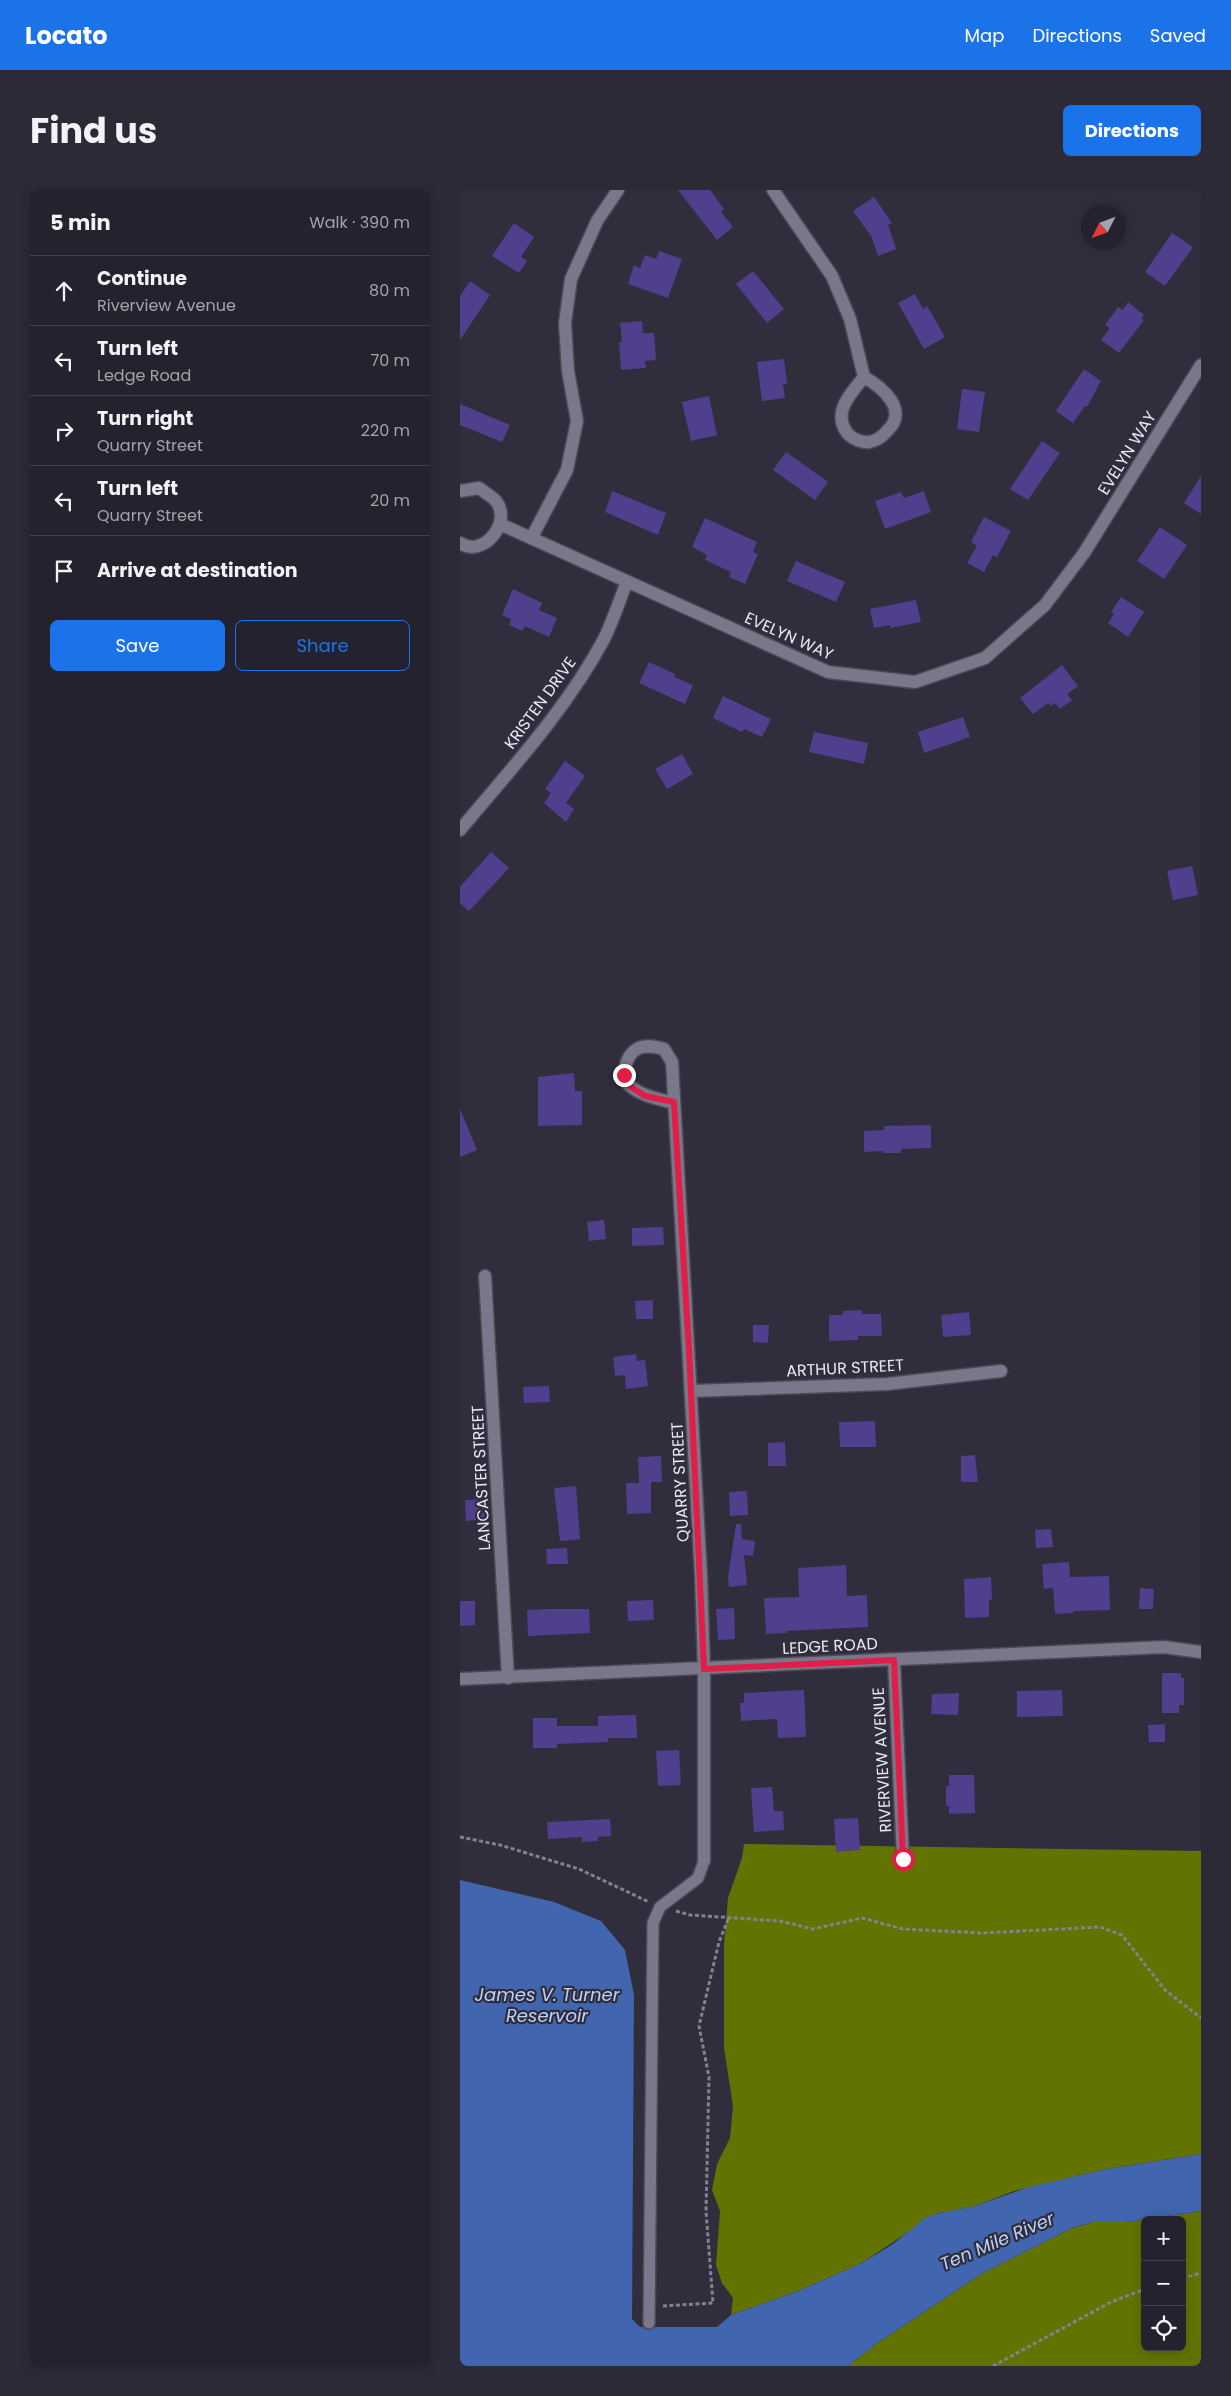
<!DOCTYPE html>
<meta charset="utf-8">
<style>
:root{--surface:#24222e;--page:#2c2a36;--text:#f1f3f6;--muted:#a3a4aa;--line:#413f4a;--accent:#1a73e8}
body{margin:0;font-family:Poppins,sans-serif;background:var(--page);color:var(--text)}
.controls{position:absolute;right:15px;bottom:15px;display:grid;overflow:hidden;border-radius:8px;box-shadow:0 2px 12px #0003}
.controls button{width:45px;height:45px;display:grid;place-items:center;padding:0;border:0;border-bottom:1px solid var(--line);background:var(--surface);color:var(--text);font:25px sans-serif}
.compass{position:absolute;left:621px;top:15px;width:45px;height:45px;border-radius:50%;background:var(--surface);box-shadow:0 2px 12px #0003;rotate:228deg}
.stop{position:absolute;width:15px;height:15px;margin:-11px;border:4px solid #e11d48;border-radius:50%;background:#fff}
.stop.end{background:#e11d48;border-color:#fff;box-shadow:0 1px 5px #0008}
.list{margin:0;padding:0;list-style:none}
h2{display:flex;justify-content:space-between;align-items:center;height:65px;margin:0;padding:0 20px;font-size:21px}
h2 small{font-size:16px;font-weight:400;color:var(--muted)}
.list li{display:grid;grid-template-columns:32px 1fr auto;gap:15px;align-items:center;box-sizing:border-box;height:70px;padding:0 20px;border-top:1px solid var(--line)}
.list b{display:block;font-size:19px;white-space:nowrap}
.list p{margin:0;font-size:16px;white-space:nowrap;color:var(--muted)}
.list em{font-size:16px;font-style:normal;color:var(--muted)}
.actions{display:flex;gap:10px;padding:15px 20px}
.actions a{flex:1;padding:11px 0;border:1px solid var(--accent);border-radius:8px;text-align:center;font-size:18px;color:var(--accent)}
.actions .main{background:var(--accent);color:#fff}
.icon{flex:none;width:28px;height:28px;fill:none;stroke:currentColor;stroke-width:2;stroke-linecap:round;stroke-linejoin:round}
.map{position:relative;flex:none;width:741px;height:2176px;overflow:hidden;border-radius:8px}
header{display:flex;align-items:center;gap:30px;box-sizing:border-box;height:70px;padding:0 25px;background:var(--accent);color:#fff}
header strong{font-size:24px}
nav{display:flex;gap:28px;margin-inline-start:auto;font-size:18px}
.intro{display:flex;align-items:center;justify-content:space-between;box-sizing:border-box;height:120px;padding:0 30px}
h1{margin:0;font-size:35px}
.button{padding:12px 22px;border-radius:8px;background:var(--accent);color:#fff;font-size:18px;font-weight:700}
main{display:flex;gap:30px;padding:0 30px}
aside{flex:1;background:var(--surface);border-radius:8px;box-shadow:0 2px 12px #0003}
.map>svg:first-child{display:block}
.forest{fill:#627302;fill-rule:evenodd}
.water{fill:#4165ae}
.building{fill:#503f8c}
.lines{fill:none;stroke-linecap:round;stroke-linejoin:round}
.lane-casing{stroke:#4a4955;stroke-width:14}
.street-casing{stroke:#4a4955;stroke-width:15}
.secondary-casing{stroke:#4a4955;stroke-width:15}
.path{stroke:#83828e;stroke-width:3;stroke-dasharray:4 2.5;stroke-linecap:butt}
.lane{stroke:#797789;stroke-width:11}
.street{stroke:#797789;stroke-width:12}
.secondary{stroke:#797789;stroke-width:12}
.route{stroke:#e11d48;stroke-width:6}
.labels{text-anchor:middle;dominant-baseline:central;stroke-width:4.5;stroke-linejoin:round;paint-order:stroke}
.street-label{font-size:16px;fill:#e9e9f2;stroke:#302e3d}
.water-label{font-size:18px;font-style:italic;fill:#bcd2fa;stroke:#302e3d}
</style>
<header>
<strong>Locato</strong>
<nav><a>Map</a><a>Directions</a><a>Saved</a></nav>
</header>
<div class="intro"><h1>Find us</h1><a class="button">Directions</a></div>
<main>
<aside>
<h2>5 min<small>Walk · 390 m</small></h2>
<ul class="list">
<li><svg class="icon" aria-label="ahead" viewBox="0 0 24 24"><path d="M12 20V5M6 11l6-6 6 6"/></svg><div><b>Continue</b><p>Riverview Avenue</p></div><em>80 m</em></li>
<li><svg class="icon" aria-label="left" viewBox="0 0 24 24"><path d="M17 20v-9H6M10 6l-5 5 5 5"/></svg><div><b>Turn left</b><p>Ledge Road</p></div><em>70 m</em></li>
<li><svg class="icon" aria-label="right" viewBox="0 0 24 24"><path d="M7 20v-9h11M14 6l5 5-5 5"/></svg><div><b>Turn right</b><p>Quarry Street</p></div><em>220 m</em></li>
<li><svg class="icon" aria-label="left" viewBox="0 0 24 24"><path d="M17 20v-9H6M10 6l-5 5 5 5"/></svg><div><b>Turn left</b><p>Quarry Street</p></div><em>20 m</em></li>
<li><svg class="icon" aria-label="arrive" viewBox="0 0 24 24"><path d="M6 21V4h12l-3 4 3 4H6"/></svg><div><b>Arrive at destination</b></div></li>
</ul>
<div class="actions"><a class="main">Save</a><a>Share</a></div>
</aside>
<div class="map">
<svg width="741" height="2176" viewBox="0 0 741 2176">
<rect width="100%" height="100%" fill="#302e3d"/>
<!-- forest -->
<path class="forest" d="M284,1654L741,1661V1964L647,1979L554,2001L515,2016L475,2024L402,2073L338,2101L271,2125L273,2108L262,2093L256,2075L260,2021L252,2000L257,1974L270,1948L273,1916L264,1858V1755L268,1708L282,1668Z
M741,2021V2176H388L416,2154L521,2084L612,2038L633,2032H666ZM685,2030H722V2157H685Z"/>
<!-- water -->
<path class="water" d="M0,1690L94,1712L141,1731L165,1760L174,1805L172,2129L180,2137H257L271,2125L338,2101L402,2073L433,2054L465,2028L475,2024L515,2016L569,1997L647,1979L741,1964V2021L666,2032H633L612,2038L521,2084L416,2154L388,2176H0Z"/>
<!-- building -->
<path class="building" d="M218,0H250L264,19L261,22L273,37L257,50Z
M414,7L432,33L428,35L436,59L418,66L411,46L393,21Z
M54,33L74,47L61,67L67,71L59,83L32,66Z
M712,43L733,57L705,96L685,82Z
M199,61L222,69L208,108L168,94L174,75L180,78L185,65L196,69Z
M293,81L324,119L307,133L276,94Z
M10,91L30,105L0,150V106Z
M455,104L463,119L467,116L485,147L464,159L438,113Z
M668,112L684,125L681,129L684,130L659,163L641,150L650,138L645,135L658,117L663,120Z
M182,131L183,143H194L196,170L185,171L186,178L161,180L159,152H162L160,133Z
M324,169L327,194H323L325,208L302,211L297,172Z
M624,179L641,191L627,217L625,216L613,233L596,221Z
M502,199L525,202L519,242L497,239Z
M249,206L257,245L231,251L222,212Z
M0,214L50,235L42,252L0,235Z
M582,251L600,263L568,310L550,299Z
M326,262L368,292L355,310L313,280Z
M741,286V324L724,313Z
M152,301L206,323L198,345L145,322Z
M464,301L471,322L425,339L415,311L441,302L444,308Z
M524,327L551,341L537,367L533,365L524,382L507,373L517,356L511,352Z
M245,328L297,352L293,362L298,364L285,394L269,387L271,382L245,370L247,365L232,357Z
M700,337L727,355L704,389L677,371Z
M336,371L385,392L376,412L327,391Z
M53,399L82,413L79,420L97,428L89,447L65,436L62,441L49,435L51,429L42,425Z
M661,407L684,422L668,447L648,433L654,424L651,422Z
M456,410L461,432L430,438V435L414,438L410,419Z
M189,472L215,484L214,487L233,495L225,514L179,493Z
M602,475L618,496L607,504L612,510L600,519L595,513L591,516L588,513L573,524L560,508Z
M263,506L311,529L302,547L284,539L282,542L253,528Z
M503,527L510,547L464,563L458,542Z
M354,542L408,553L404,574L349,562Z
M222,564L233,584L207,599L195,579Z
M105,571L125,586L106,613L114,619L106,632L84,613L91,603L85,599Z
M31,662L49,678L9,721L0,713V697Z
M732,676L738,705L713,710L707,681Z
M114,883L115,901H122V935L78,936V887Z
M0,919L17,960L0,967Z
M471,935V958L441,959V963H423V961L404,962V941L424,940V936Z
M144,1030L146,1049L129,1051L127,1032Z
M203,1037L204,1055L172,1056V1038Z
M193,1110V1129H176L175,1111Z
M402,1120V1124H421L422,1146H398V1150L369,1151V1125H383V1121Z
M509,1122L511,1145L483,1147L481,1125Z
M293,1135H309L308,1153L293,1152Z
M176,1164L177,1171L185,1170L188,1196L166,1199L165,1185L155,1186L153,1167Z
M89,1196L90,1212L64,1213L63,1197Z
M415,1231L416,1257H380L379,1232Z
M325,1252L326,1276H308V1253Z
M515,1265L518,1292H501V1266Z
M201,1266L202,1292H191V1323L167,1324L166,1293H179L178,1267Z
M116,1296L120,1349L100,1351L94,1298Z
M287,1301L288,1325L270,1326L269,1302Z
M24,1309L25,1329L6,1331L5,1310Z
M276,1334H281L282,1349L295,1351L293,1366L284,1365L287,1395L269,1397L268,1387Z
M591,1339L593,1357L576,1358L575,1340Z
M107,1358L108,1374H87L86,1359Z
M609,1372L610,1387L649,1386L650,1420L613,1421V1423L595,1424L593,1398L584,1399L582,1374Z
M386,1375L387,1406L407,1405L408,1437L326,1441L327,1443L306,1444L304,1408L339,1407L338,1378Z
M531,1387L532,1410H529V1427L505,1428L504,1389Z
M680,1398L694,1399L693,1419H679Z
M193,1410L194,1430L168,1431L167,1411Z
M0,1411H15V1435L0,1436Z
M274,1418L275,1449L258,1450L256,1419Z
M87,1419H129L130,1443L68,1446L67,1420Z
M702,1483H721V1488H724V1515H719V1523H702Z
M344,1500L346,1547L318,1548L317,1529L281,1531L280,1513H284V1503Z
M602,1500L603,1526L557,1527V1501Z
M499,1503L498,1525L471,1524L472,1504Z
M176,1525L177,1548H148V1552L97,1554V1558H73V1528H97V1536H138V1526Z
M705,1534V1552H689L688,1535Z
M219,1560L221,1595L198,1596L196,1561Z
M489,1585H514L515,1623L489,1624V1616H486V1596H489Z
M312,1597L314,1621H323L324,1640L294,1642L291,1598Z
M398,1628L400,1660L376,1662L374,1629Z
M150,1629L151,1646L138,1647V1651L122,1652V1647L88,1649L87,1632Z"/>
<g class="lines">
<defs>
<path id="lane" d="M189,2133L193,1733L200,1717L238,1688L244,1671"/>
<path id="street" d="M313,0L372,86L390,129L404,187C422,197 449,220 428,240C423,246 417,251 409,252C402,253 393,249 388,244C371,223 391,203 404,187
M0,301L19,298C24,302 31,306 35,310C54,331 23,369 0,353
M40,334L368,482L455,492L525,468L585,415L624,363L741,175
M72,347L107,280L117,231L108,181L105,133L111,89L137,31L158,0
M0,640C51,579 106,520 144,449C153,431 159,411 167,392
M214,913C198,909 182,906 170,896C159,888 166,865 177,859C185,854 196,857 204,859L212,872L241,1385L244,1479V1671
M25,1086L48,1488
M231,1201L427,1194L541,1181
M434,1470L443,1669"/>
<path id="secondary" d="M0,1489L704,1457L741,1462"/>
</defs>
<!-- lane casing -->
<use href="#lane" class="lane-casing"/>
<!-- street casing -->
<use href="#street" class="street-casing"/>
<!-- secondary casing -->
<use href="#secondary" class="secondary-casing"/>
<!-- path -->
<path class="path" d="M0,1647L40,1655L119,1679L189,1712
M216,1721L230,1725L320,1731L353,1739L402,1728L443,1739L522,1743L640,1737L662,1745L705,1800L741,1828
M722,2088L741,2083
M203,2116L253,2113L246,2021L249,1887L239,1836L259,1752L269,1727
M533,2176L651,2112L685,2099"/>
<!-- lane -->
<use href="#lane" class="lane"/>
<!-- street -->
<use href="#street" class="street"/>
<!-- secondary -->
<use href="#secondary" class="secondary"/>
</g>
<g class="lines">
<!-- route -->
<path class="route" d="M164,885L168,895L185,906L214,912L229,1160L244,1479L434,1470L443,1669"/>
</g>
<g class="labels">
<!-- street labels -->
<g class="street-label">
<text transform="translate(667 263) rotate(-58)">EVELYN WAY</text>
<text transform="translate(329 446) rotate(24)">EVELYN WAY</text>
<text transform="translate(80 513) rotate(-54)">KRISTEN DRIVE</text>
<text transform="translate(385 1178) rotate(-3)">ARTHUR STREET</text>
<text transform="translate(21 1288) rotate(-93)">LANCASTER STREET</text>
<text transform="translate(220 1292) rotate(-93)">QUARRY STREET</text>
<text transform="translate(370 1456) rotate(-3)">LEDGE ROAD</text>
<text transform="translate(422 1570) rotate(-93)">RIVERVIEW AVENUE</text>
</g>
<!-- water labels -->
<g class="water-label">
<text x="87" y="1804">James V. Turner<tspan x="87" dy="21">Reservoir</tspan></text>
<text transform="translate(537 2051) rotate(-23)">Ten Mile River</text>
</g>
</g>
</svg>
<div class="controls">
<button>+</button>
<button>−</button>
<button><svg class="icon" aria-label="locate" viewBox="0 0 24 24"><circle cx="12" cy="12" r="6"/><path d="M12 2v4M12 18v4M2 12h4M18 12h4"/></svg></button>
</div>
<svg class="compass" viewBox="-18 -18 36 36"><path d="M0-13l5 13h-10z" fill="#e53935"/><path d="M0 13l5-13h-10z" fill="#a3a4aa"/></svg>
<div class="stop" style="left:443px;top:1669px"></div>
<div class="stop end" style="left:164px;top:885px"></div>
</div>
</main>
